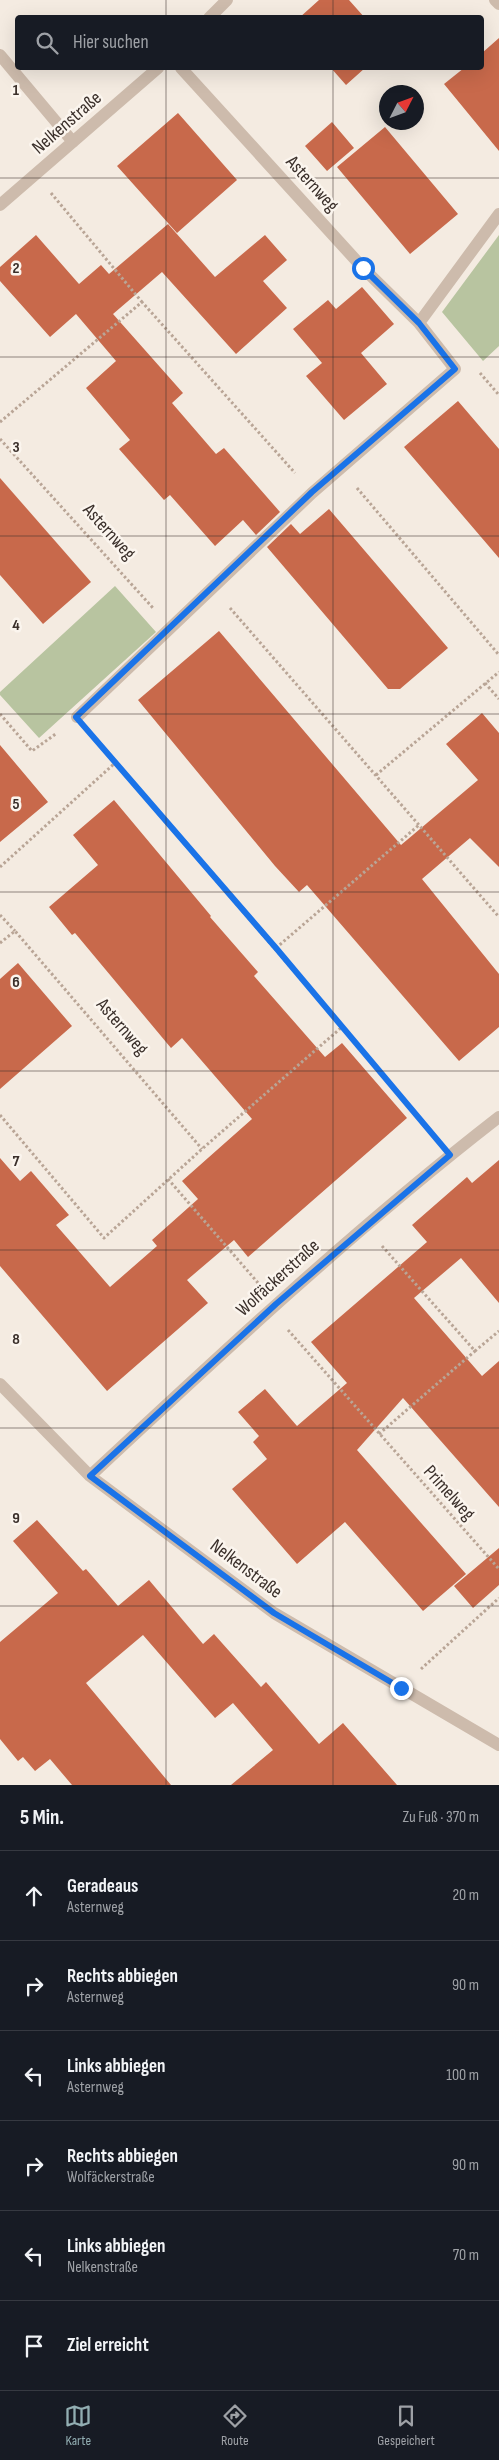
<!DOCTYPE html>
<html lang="de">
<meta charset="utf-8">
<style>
:root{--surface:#171b24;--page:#20242c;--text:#f1f3f6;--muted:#9ea1a6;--line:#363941;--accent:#92aeb2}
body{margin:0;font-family:"Sofia Sans Condensed",sans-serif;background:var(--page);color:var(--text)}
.compass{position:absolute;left:379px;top:85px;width:45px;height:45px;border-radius:50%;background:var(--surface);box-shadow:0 5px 20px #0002;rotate:48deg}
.stop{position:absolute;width:15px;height:15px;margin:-11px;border:4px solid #1a73e8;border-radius:50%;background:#fff}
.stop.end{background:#1a73e8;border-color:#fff;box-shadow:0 1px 5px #0008}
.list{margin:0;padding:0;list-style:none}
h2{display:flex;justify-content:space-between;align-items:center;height:65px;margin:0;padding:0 20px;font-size:21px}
h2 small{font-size:16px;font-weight:400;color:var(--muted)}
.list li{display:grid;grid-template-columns:32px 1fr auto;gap:15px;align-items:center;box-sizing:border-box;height:90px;padding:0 20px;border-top:1px solid var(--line)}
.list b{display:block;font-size:19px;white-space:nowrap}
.list p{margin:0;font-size:16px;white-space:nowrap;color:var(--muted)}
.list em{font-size:16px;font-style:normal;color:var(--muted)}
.icon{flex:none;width:28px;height:28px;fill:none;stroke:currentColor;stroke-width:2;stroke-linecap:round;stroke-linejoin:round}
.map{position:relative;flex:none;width:499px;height:1785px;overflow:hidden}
.search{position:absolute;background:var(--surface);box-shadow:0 5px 20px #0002;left:15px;right:15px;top:15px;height:55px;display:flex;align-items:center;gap:12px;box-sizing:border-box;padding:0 18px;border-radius:5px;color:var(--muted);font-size:19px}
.sheet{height:605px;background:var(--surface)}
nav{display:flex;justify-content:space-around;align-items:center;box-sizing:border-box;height:70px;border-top:1px solid var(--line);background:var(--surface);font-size:14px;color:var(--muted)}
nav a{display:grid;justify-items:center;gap:2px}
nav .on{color:var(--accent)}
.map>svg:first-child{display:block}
.green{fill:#b8c4a0}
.building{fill:#c8694b}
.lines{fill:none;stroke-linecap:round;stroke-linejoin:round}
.path{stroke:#b9a596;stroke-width:3;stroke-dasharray:2.5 2.5;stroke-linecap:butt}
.minor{stroke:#cdbbac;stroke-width:12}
.route{stroke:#1a73e8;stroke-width:6}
.grid{fill:none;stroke:#3b302b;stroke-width:1;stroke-opacity:0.55}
.labels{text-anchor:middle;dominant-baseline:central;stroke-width:5;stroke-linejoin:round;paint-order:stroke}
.street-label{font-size:19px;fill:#3b302b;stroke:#fbf5ee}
.grid-label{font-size:16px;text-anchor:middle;font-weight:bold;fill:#3b302b;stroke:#fbf5ee;stroke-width:5;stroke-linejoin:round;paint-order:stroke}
</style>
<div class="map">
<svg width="499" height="1785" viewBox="0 0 499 1785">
<rect width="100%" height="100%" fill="#f4ebe1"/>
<!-- green -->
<path class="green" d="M499,235V346L483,361L442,312Z
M115,586L156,632L39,738L0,695V692Z"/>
<!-- building -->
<path class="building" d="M319,0H349L365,18H299Z
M499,38V151L444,84L464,68H482V53Z
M331,68H365L346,85Z
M178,113L237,180L177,233L117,166Z
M332,122L354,148L327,171L305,146Z
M385,127L458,214L410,254L337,167Z
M168,224L215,277L265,235L287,260L263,281L287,308L236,354L162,272L113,314L183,393L172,403L216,454L224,448L280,512L256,535L243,520L215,546L170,495L164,500L119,449L130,440L86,388L116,361L76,314L50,337L0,281V267L36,235L79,284L101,265L109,274Z
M362,287L394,324L361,353L387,384L344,420L306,376L322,363L293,329L328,300L336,309Z
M458,401L499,449V558L404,447Z
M0,478L91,582L43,624L0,575Z
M329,509L448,648L400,689H388L267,547L291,524L300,534Z
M219,631L401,845L478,780L446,744L482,713L499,733V867L470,838L422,879L499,974V1027L459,1061L307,885L299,892L275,866L138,700Z
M0,745L48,802L0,842Z
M114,800L211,916L210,917L258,972L254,976L325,1057L342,1043L407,1118L248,1257L234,1240L187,1280L208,1303L107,1391L0,1266V1158L20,1181L31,1171L69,1215L56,1225L110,1287L157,1246L152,1240L198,1199L182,1181L252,1119L182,1038L171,1048L75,933L72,935L49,907L98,865L73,835Z
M18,963L72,1026L0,1089V979Z
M499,1160V1303L461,1258L414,1298L482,1376L499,1361V1507L403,1398L357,1450L466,1574L423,1611L345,1522L297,1564L232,1489L267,1459L253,1442L259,1436L238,1412L265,1389L297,1426L347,1383L311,1342L427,1242L412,1225L467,1177L472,1183Z
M37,1520L83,1571L86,1569L118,1606L149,1580L203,1644L214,1634L261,1687L266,1682L319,1744L343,1723L397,1785H231L273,1750L233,1703L215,1718L143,1635L86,1683L171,1785H72L50,1759L35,1771L23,1757L18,1761L0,1739V1642L58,1593L13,1541Z
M499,1548V1585L473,1608L454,1586Z"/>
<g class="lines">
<!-- path -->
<path class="path" d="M51,193L142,302
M480,373L499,395
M0,422L142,302L295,473
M0,439L153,608
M357,488L499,655
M230,608L499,917
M485,683L499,699
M0,714L32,751L57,733
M376,775L499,672
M0,867L115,763
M0,915L15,931
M0,943L15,931L202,1149
M276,948L419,825
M342,1027L434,1135
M0,1115L104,1238L202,1149L342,1027L93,737
M168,1179L259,1284
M382,1246L475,1351L499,1331
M288,1330L499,1569
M379,1434L475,1351
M421,1669L499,1598"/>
<!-- minor -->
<path class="minor" d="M495,0L499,4
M209,18L227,0
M0,55L73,142
M0,205L158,68
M419,323L499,214
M77,717L312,493L455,369L419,323L363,268L181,68
M0,1384L90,1476L274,1613L499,1745
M90,1476C223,1352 356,1228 499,1117"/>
</g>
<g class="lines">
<!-- route -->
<path class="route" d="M363,268L419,323L455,369L312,492L76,717L276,948L450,1155L276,1304L90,1476L274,1613L401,1688"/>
</g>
<!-- grid -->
<path class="grid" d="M166,0V18M333,0V18M166,68V1785M333,68V1785M0,178H499M0,357H499M0,536H499M0,714H499M0,892H499M0,1071H499M0,1250H499M0,1428H499M0,1606H499"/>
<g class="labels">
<!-- street labels -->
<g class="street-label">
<text transform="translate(67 123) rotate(-41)">Nelkenstraße</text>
<text transform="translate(312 184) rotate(48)">Asternweg</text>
<text transform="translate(109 532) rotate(48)">Asternweg</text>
<text transform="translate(122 1027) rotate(49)">Asternweg</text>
<text transform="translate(278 1278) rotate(-42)">Wolfäckerstraße</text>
<text transform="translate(449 1493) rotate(48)">Primelweg</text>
<text transform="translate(246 1569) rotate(37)">Nelkenstraße</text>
</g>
</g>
<g class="grid-label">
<text x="16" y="95">1</text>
<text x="16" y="273">2</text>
<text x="16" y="452">3</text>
<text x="16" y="630">4</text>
<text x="16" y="809">5</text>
<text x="16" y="987">6</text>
<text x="16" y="1166">7</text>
<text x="16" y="1344">8</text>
<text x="16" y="1523">9</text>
</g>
</svg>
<svg class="compass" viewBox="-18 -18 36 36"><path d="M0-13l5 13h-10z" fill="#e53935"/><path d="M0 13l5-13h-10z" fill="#9ea1a6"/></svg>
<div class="stop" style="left:363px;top:268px"></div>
<div class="stop end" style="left:401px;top:1688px"></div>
<div class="search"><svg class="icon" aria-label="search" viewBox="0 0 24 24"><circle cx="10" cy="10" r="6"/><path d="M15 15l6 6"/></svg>Hier suchen</div>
</div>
<section class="sheet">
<h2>5 Min.<small>Zu Fuß · 370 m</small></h2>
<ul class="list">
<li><svg class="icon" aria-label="ahead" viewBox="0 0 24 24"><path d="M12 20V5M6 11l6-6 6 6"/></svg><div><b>Geradeaus</b><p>Asternweg</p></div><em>20 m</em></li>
<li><svg class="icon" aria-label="right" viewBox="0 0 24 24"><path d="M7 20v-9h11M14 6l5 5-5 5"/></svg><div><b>Rechts abbiegen</b><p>Asternweg</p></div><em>90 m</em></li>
<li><svg class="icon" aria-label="left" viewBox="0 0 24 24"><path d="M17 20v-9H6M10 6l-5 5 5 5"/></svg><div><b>Links abbiegen</b><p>Asternweg</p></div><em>100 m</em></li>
<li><svg class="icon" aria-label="right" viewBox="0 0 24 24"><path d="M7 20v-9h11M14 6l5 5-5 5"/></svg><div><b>Rechts abbiegen</b><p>Wolfäckerstraße</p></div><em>90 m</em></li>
<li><svg class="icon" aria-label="left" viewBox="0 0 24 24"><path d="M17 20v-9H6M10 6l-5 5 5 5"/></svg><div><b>Links abbiegen</b><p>Nelkenstraße</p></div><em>70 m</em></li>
<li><svg class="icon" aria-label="arrive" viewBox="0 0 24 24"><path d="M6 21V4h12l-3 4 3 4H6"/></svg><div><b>Ziel erreicht</b></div></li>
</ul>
</section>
<nav>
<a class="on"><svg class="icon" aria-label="map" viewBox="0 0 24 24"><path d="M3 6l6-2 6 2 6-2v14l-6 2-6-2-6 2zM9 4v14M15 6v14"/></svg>Karte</a>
<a><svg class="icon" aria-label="directions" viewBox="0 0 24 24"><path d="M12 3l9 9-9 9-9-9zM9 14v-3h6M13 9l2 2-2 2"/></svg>Route</a>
<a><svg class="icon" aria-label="saved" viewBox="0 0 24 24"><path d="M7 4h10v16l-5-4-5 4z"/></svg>Gespeichert</a>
</nav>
